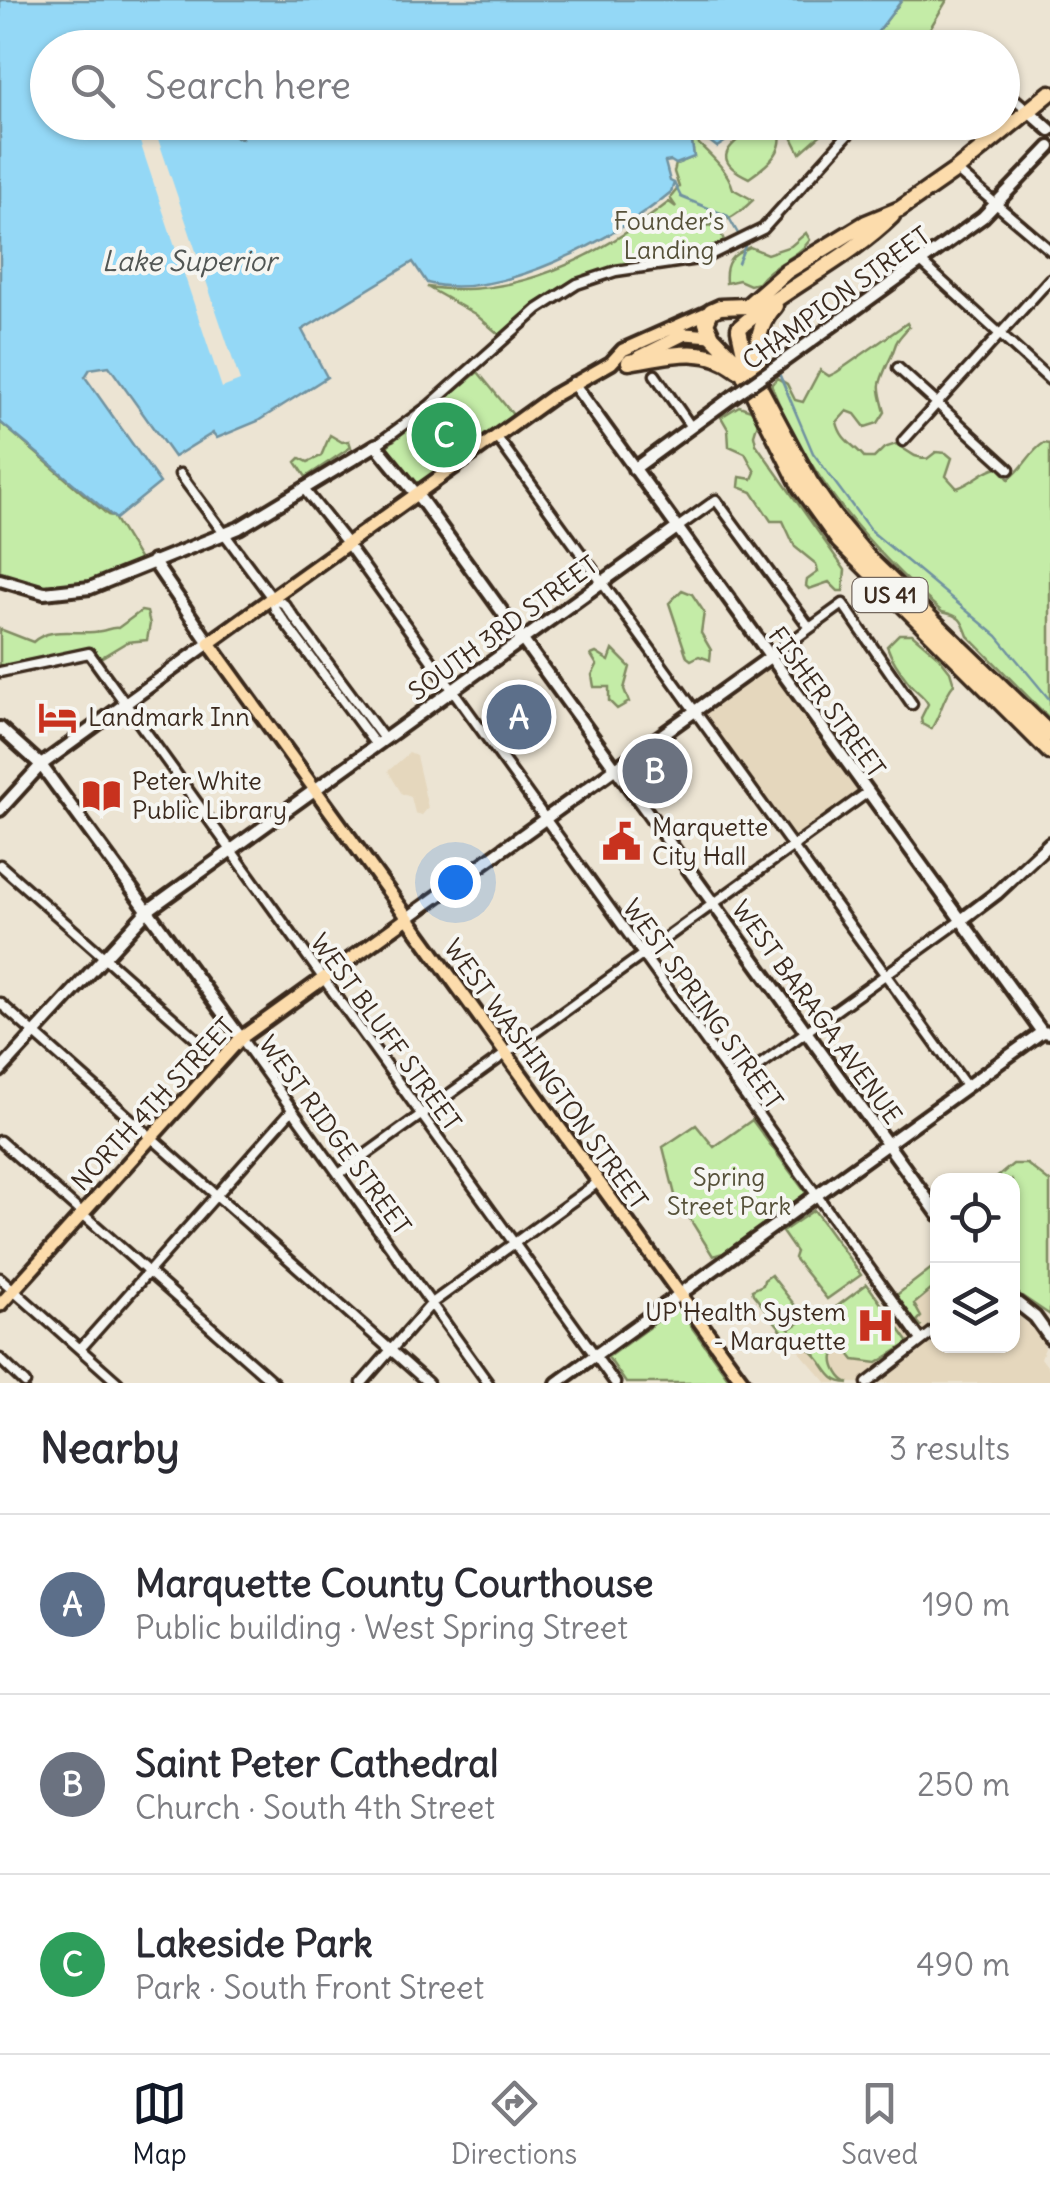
<!DOCTYPE html>
<meta charset="utf-8">
<style>
:root{--surface:#fff;--page:#f2f2f3;--text:#2b2b33;--muted:#7c7c81;--line:#e1e1e2;--accent:#111827}
body{margin:0;font-family:Delius,sans-serif;background:var(--page);color:var(--text)}
.controls{position:absolute;right:30px;bottom:30px;display:grid;overflow:hidden;border-radius:20px;box-shadow:0 2px 8px #0004}
.controls button{width:90px;height:90px;display:grid;place-items:center;padding:0;border:0;border-bottom:2px solid var(--line);background:var(--surface);color:var(--text);font:50px sans-serif}
.you{position:absolute;left:455px;top:882px;width:35px;height:35px;margin:-25px;border:8px solid #fff;border-radius:50%;background:#1a73e8;box-shadow:0 0 0 15px #1a73e833}
.badge{display:grid;place-items:center;width:65px;height:65px;border-radius:50%;background:var(--accent);color:#fff;font-size:32px;font-weight:700}
.pin{position:absolute;translate:-50% -50%;border:5px solid #fff;box-shadow:0 2px 10px #0006}
.list{margin:0;padding:0;list-style:none}
h2{display:flex;justify-content:space-between;align-items:center;height:130px;margin:0;padding:0 40px;font-size:42px}
h2 small{font-size:32px;font-weight:400;color:var(--muted)}
.list li{display:grid;grid-template-columns:65px 1fr auto;gap:30px;align-items:center;box-sizing:border-box;height:180px;padding:0 40px;border-top:2px solid var(--line)}
.list b{display:block;font-size:38px;white-space:nowrap}
.list p{margin:0;font-size:32px;white-space:nowrap;color:var(--muted)}
.list em{font-size:32px;font-style:normal;color:var(--muted)}
.icon{flex:none;width:55px;height:55px;fill:none;stroke:currentColor;stroke-width:2;stroke-linecap:round;stroke-linejoin:round}
.map{position:relative;flex:none;width:1050px;height:1383px;overflow:hidden}
.search{position:absolute;background:var(--surface);box-shadow:0 2px 8px #0004;left:30px;right:30px;top:30px;height:110px;display:flex;align-items:center;gap:25px;box-sizing:border-box;padding:0 35px;border-radius:55px;color:var(--muted);font-size:38px}
.sheet{height:670px;background:var(--surface)}
nav{display:flex;justify-content:space-around;align-items:center;box-sizing:border-box;height:140px;border-top:2px solid var(--line);background:var(--surface);font-size:28px;color:var(--muted)}
nav a{display:grid;justify-items:center;gap:5px}
nav .on{color:var(--accent)}
.map>svg:first-child{display:block}
.built{fill:#e5d7bd}
.green{fill:#c4eca7;stroke:#808b62;stroke-width:2.5}
.water{fill:#94d8f6;stroke:#7092a0;stroke-width:2.5}
.pier{fill:#ece4d3}
.lines{fill:none;stroke-linecap:round;stroke-linejoin:round}
.stream{stroke:#7092a0;stroke-width:2.5}
.street-casing{stroke:#3b2a1e;stroke-width:15}
.secondary-casing{stroke:#3b2a1e;stroke-width:18}
.primary-casing{stroke:#3b2a1e;stroke-width:19}
.highway-casing{stroke:#3b2a1e;stroke-width:21}
.street{stroke:#f6f6f2;stroke-width:8}
.secondary{stroke:#f6f6f2;stroke-width:10}
.primary{stroke:#fcdcac;stroke-width:11}
.highway{stroke:#fcdcac;stroke-width:14}
.secondary-bridge-casing{stroke:#3b2a1e;stroke-width:18;stroke-linecap:butt}
.secondary-bridge{stroke:#f6f6f2;stroke-width:10}
.labels{text-anchor:middle;dominant-baseline:central;stroke-width:8;stroke-linejoin:round;paint-order:stroke}
.shield{fill:#f6f6f2;stroke:#73675e;stroke-width:2.5}
.shield-label{font-size:22px;font-weight:bold;fill:#3b2a1e}
.park-label{font-size:25px;fill:#565139;stroke:#f6f6f2}
.street-label{font-size:25px;fill:#3b2a1e;stroke:#f6f6f2}
.poi-label{font-size:25px;fill:#3b2a1e;stroke:#f6f6f2;text-anchor:start}
.water-label{font-size:28px;font-style:italic;fill:#515654;stroke:#f6f6f2}
</style>
<div class="map">
<svg width="1050" height="1383" viewBox="0 0 1050 1383">
<rect width="100%" height="100%" fill="#ece4d3"/>
<filter id="ink" filterUnits="userSpaceOnUse"><feTurbulence type="fractalNoise" baseFrequency=".01" numOctaves="2"/><feDisplacementMap in="SourceGraphic" scale="20" xChannelSelector="R" yChannelSelector="G"/><feConvolveMatrix kernelMatrix="1 2 1 2 8 2 1 2 1" color-interpolation-filters="sRGB"/></filter>
<g filter="url(#ink)">
<!-- built -->
<path class="built" d="M764,667L771,669L861,792L793,839L699,713Z
M409,753L416,756L428,808L422,815L415,813L411,797L402,794L388,771Z
M937,1264L938,1346H1012L1013,1310L1041,1336L1045,1348L1041,1358L1050,1370V1383H827L791,1342L868,1286L883,1305Z"/>
<!-- green -->
<path class="green" d="M902,0H947L923,40V47L861,48L877,33Z
M759,123H777C789,149 769,164 749,178C703,157 737,142 759,123Z
M785,123H834L800,153Z
M691,136C706,152 727,167 733,189L753,200C740,213 721,226 701,226L718,225L726,246L712,254L587,279L502,337L475,314L427,287C516,300 600,256 669,202L676,207L670,198L679,187L674,172L676,164L694,157Z
M806,233L810,240C796,260 772,263 758,283L750,285L739,280L726,283C724,262 731,255 750,247L767,254L791,246Z
M907,323L909,327C890,347 899,342 888,363C877,387 878,386 885,412L878,423L865,427L855,414L847,411L837,422C841,441 854,444 865,458H874L884,448L896,444L915,456L927,459L936,452L946,453L952,458L946,476L957,488C973,483 984,469 998,467L1009,479C1024,469 1029,452 1044,443L1050,444V719L968,636C962,619 960,616 942,612C868,547 808,477 771,385L777,378L787,384L795,400L803,402L820,370L829,376L837,372Z
M478,372L514,416L418,484L414,483L387,446Z
M739,406L751,410L758,422L754,435L756,444L845,570L843,591H838L829,582L809,589L806,586L807,580L818,572L816,564L795,547L783,521H771L752,492L739,487L740,477L752,479L755,472L745,453L729,446L728,429L721,417Z
M0,422L108,515L113,516L143,565L67,592L0,580Z
M330,435L342,442L349,441L351,447L306,477L296,462L300,458L308,462L321,456Z
M682,590L692,594L704,612L701,633L711,650L710,660L699,656L691,660L687,657L669,603Z
M141,611L147,612L150,624L147,640L127,642L97,660L92,653L0,669V629L33,642C52,625 79,636 101,631C107,630 112,627 118,628Z
M899,634H912L939,657L950,671L954,684C942,698 941,715 931,729L922,724L921,718L928,704C923,694 917,693 910,684C902,674 891,658 887,646Z
M613,650L630,667L624,689L629,702L617,709L609,701V687H594L592,675L597,665L591,655L596,653L609,661Z
M752,1120L806,1193L723,1253L713,1256L675,1195L663,1147L696,1125L714,1147Z
M1013,1164H1027L1050,1182V1315L1013,1290L1012,1180H994Z
M814,1210L861,1275L827,1299L794,1258L796,1252L782,1232Z
M937,1264V1285L914,1304L921,1317L917,1321L921,1326L917,1329L894,1297Z
M771,1275L797,1308L788,1315L790,1322L786,1325L790,1329L819,1310L836,1307L867,1284L909,1343L877,1363L854,1360L846,1350L838,1351L834,1356C832,1366 840,1380 849,1383C829,1382 828,1369 817,1357C811,1350 804,1344 799,1338L791,1342L753,1294L752,1290L763,1285L764,1280Z
M677,1307L732,1383H626L608,1357Z"/>
<!-- water -->
<path class="water" d="M0,0H902L877,33L861,47L48,48V122L223,123L236,137L242,138L239,128L244,122L753,123L717,147L700,134L691,136L694,157L676,164L671,161L665,162L670,181L674,183L671,192C618,237 499,302 427,283L413,262L302,330L327,377L258,421L217,438L213,433L174,457L109,366L90,369L85,377L160,483L116,519L0,422Z"/>
<!-- pier -->
<path class="pier" d="M144,127L155,130L240,381L222,388L138,136Z"/>
<g class="lines">
<!-- stream -->
<path class="stream" d="M674,183L681,197L728,216L745,246L738,263
M778,371L813,453L871,531L997,636L1050,700"/>
<defs>
<path id="street" d="M1002,88L1030,112
M956,170L1050,250
M921,262L1050,380
M898,368L1009,469
M655,375L691,427
M496,436L966,1086
M903,441L1050,279
M376,445L429,406L538,309L577,284L616,271L704,258L763,229L859,122
M180,474L272,598L275,609L376,745
M303,488L343,538L921,1340
M677,528L716,500L810,628
M272,598L284,604L384,739
M770,657L843,604L912,704
M0,672L89,653L615,1383
M0,865L219,1059
M0,1003L428,1383
M241,1038L488,1383
M735,1083L960,921
M0,1141L274,1383
M339,1174L868,792
M0,1278L118,1383
M80,1349L292,1110
M0,1359L25,1383
M362,1383L432,1303L597,1183
M867,1383L938,1328"/>
<path id="secondary" d="M1030,112L1050,130
M778,365L983,217L1050,147
M573,383L1042,1032
M634,469L732,397
M0,580L44,593L90,588L239,528L376,445L422,501L938,1214
M0,728L41,765L241,1038
M0,810L41,765L209,643L153,561
M406,919L770,657
M960,921L997,893L1050,843
M0,1071L147,911L677,528
M1012,1299L1035,1317L1050,1338
M557,1383L1042,1032L1050,1033"/>
<path id="primary" d="M711,311L623,350L611,363L553,396L209,643L744,1383
M639,357L685,334L712,336
M0,1305L241,1038L406,919"/>
<path id="highway" d="M1050,93L956,170L900,209L866,223L787,271L747,306L720,307L711,311L706,323L712,336L738,363L801,488L839,541L1050,752
M739,328C787,286 847,260 892,216
M739,330L746,362L810,482L834,517L870,560L1050,734
M629,362C667,356 705,343 738,370
M761,379C754,352 756,327 775,306"/>
</defs>
<!-- street casing -->
<use href="#street" class="street-casing"/>
<!-- secondary casing -->
<use href="#secondary" class="secondary-casing"/>
<!-- primary casing -->
<use href="#primary" class="primary-casing"/>
<!-- highway casing -->
<use href="#highway" class="highway-casing"/>
<!-- street -->
<use href="#street" class="street"/>
<!-- secondary -->
<use href="#secondary" class="secondary"/>
<!-- primary -->
<use href="#primary" class="primary"/>
<!-- highway -->
<use href="#highway" class="highway"/>
<defs>
<path id="secondary-bridge" d="M732,397L778,365"/>
</defs>
<!-- secondary-bridge casing -->
<use href="#secondary-bridge" class="secondary-bridge-casing"/>
<!-- secondary-bridge -->
<use href="#secondary-bridge" class="secondary-bridge"/>
</g>
</g>
<!-- icons -->
<defs>
<symbol id="hotel-bare" viewBox="-9 -9 18 18"><path d="M-6-4.5h1.5V1H6V5H4.5V3h-9V5H-6ZM-4 0a1.8 1.8 0 1 1 3.6 0ZM.5 0V-2.5h3Q6-2.5 6 0Z" fill="#c8321e" stroke="#f6f6f2" stroke-width="2.5" paint-order="stroke"/></symbol>
<symbol id="library-bare" viewBox="-9 -9 18 18"><path d="M-6-4Q-3-5.5-.7-3.5V5Q-3 3-6 4ZM6-4Q3-5.5 .7-3.5V5Q3 3 6 4Z" fill="#c8321e" stroke="#f6f6f2" stroke-width="2.5" paint-order="stroke"/></symbol>
<symbol id="civic-bare" viewBox="-9 -9 18 18"><path d="M-.6-6.5H3V-4.5H.6V-3L4-1V1h2V6H-6V1h2V-1L-.6-3ZM-1.2 2.5V6h2.4V2.5Z" fill="#c8321e" stroke="#f6f6f2" stroke-width="2.5" paint-order="stroke"/></symbol>
<symbol id="hospital-bare" viewBox="-9 -9 18 18"><path d="M-5-5h3v3.5h4V-5h3V5h-3V1.5h-4V5h-3Z" fill="#c8321e" stroke="#f6f6f2" stroke-width="2.5" paint-order="stroke"/></symbol>
</defs>
<g fill-rule="evenodd">
<use href="#hotel-bare" x="30" y="690" width="55" height="55"/>
<use href="#library-bare" x="74" y="768" width="55" height="55"/>
<use href="#civic-bare" x="594" y="814" width="55" height="55"/>
<use href="#hospital-bare" x="848" y="1298" width="55" height="55"/>
</g>
<g class="labels">
<!-- shield labels -->
<rect class="shield" x="852.5" y="578" width="75" height="34" rx="8"/>
<g class="shield-label">
<text x="890" y="595">US 41</text>
</g>
<!-- park labels -->
<g class="park-label">
<text x="669" y="221">Founder's<tspan x="669" dy="29">Landing</tspan></text>
<text x="729" y="1177">Spring<tspan x="729" dy="29">Street Park</tspan></text>
</g>
<!-- street labels -->
<g class="street-label">
<text transform="translate(836 298) rotate(-36)">CHAMPION STREET</text>
<text transform="translate(503 628) rotate(-36)">SOUTH 3RD STREET</text>
<text transform="translate(827 702) rotate(54)">FISHER STREET</text>
<text transform="translate(703 1004) rotate(54)">WEST SPRING STREET</text>
<text transform="translate(817 1012) rotate(54)">WEST BARAGA AVENUE</text>
<text transform="translate(386 1032) rotate(54)">WEST BLUFF STREET</text>
<text transform="translate(546 1074) rotate(54)">WEST WASHINGTON STREET</text>
<text transform="translate(153 1104) rotate(-47)">NORTH 4TH STREET</text>
<text transform="translate(335 1135) rotate(54)">WEST RIDGE STREET</text>
</g>
<!-- poi labels -->
<g class="poi-label">
<text x="88" y="717">Landmark Inn</text>
<text x="132" y="781">Peter White<tspan x="132" dy="29">Public Library</tspan></text>
<text x="652" y="827">Marquette<tspan x="652" dy="29">City Hall</tspan></text>
<text x="846" y="1312" text-anchor="end">UP Health System<tspan x="846" dy="29">- Marquette</tspan></text>
</g>
<!-- water labels -->
<g class="water-label">
<text x="189" y="261">Lake Superior</text>
</g>
</g>
</svg>
<div class="controls">
<button><svg class="icon" aria-label="locate" viewBox="0 0 24 24"><circle cx="12" cy="12" r="6"/><path d="M12 2v4M12 18v4M2 12h4M18 12h4"/></svg></button>
<button><svg class="icon" aria-label="layers" viewBox="0 0 24 24"><path d="M12 4l9 5-9 5-9-5zM3 14l9 5 9-5"/></svg></button>
</div>
<div class="you"></div>
<div class="pin badge" style="left:519px;top:717px;background:#5c6f8a">A</div>
<div class="pin badge" style="left:655px;top:771px;background:#6b7280">B</div>
<div class="pin badge" style="left:444px;top:435px;background:#2e9e5b">C</div>
<div class="search"><svg class="icon" aria-label="search" viewBox="0 0 24 24"><circle cx="10" cy="10" r="6"/><path d="M15 15l6 6"/></svg>Search here</div>
</div>
<section class="sheet">
<h2>Nearby<small>3 results</small></h2>
<ul class="list">
<li><span class="badge" style="background:#5c6f8a">A</span><div><b>Marquette County Courthouse</b><p>Public building · West Spring Street</p></div><em>190 m</em></li>
<li><span class="badge" style="background:#6b7280">B</span><div><b>Saint Peter Cathedral</b><p>Church · South 4th Street</p></div><em>250 m</em></li>
<li><span class="badge" style="background:#2e9e5b">C</span><div><b>Lakeside Park</b><p>Park · South Front Street</p></div><em>490 m</em></li>
</ul>
</section>
<nav>
<a class="on"><svg class="icon" aria-label="map" viewBox="0 0 24 24"><path d="M3 6l6-2 6 2 6-2v14l-6 2-6-2-6 2zM9 4v14M15 6v14"/></svg>Map</a>
<a><svg class="icon" aria-label="directions" viewBox="0 0 24 24"><path d="M12 3l9 9-9 9-9-9zM9 14v-3h6M13 9l2 2-2 2"/></svg>Directions</a>
<a><svg class="icon" aria-label="saved" viewBox="0 0 24 24"><path d="M7 4h10v16l-5-4-5 4z"/></svg>Saved</a>
</nav>
